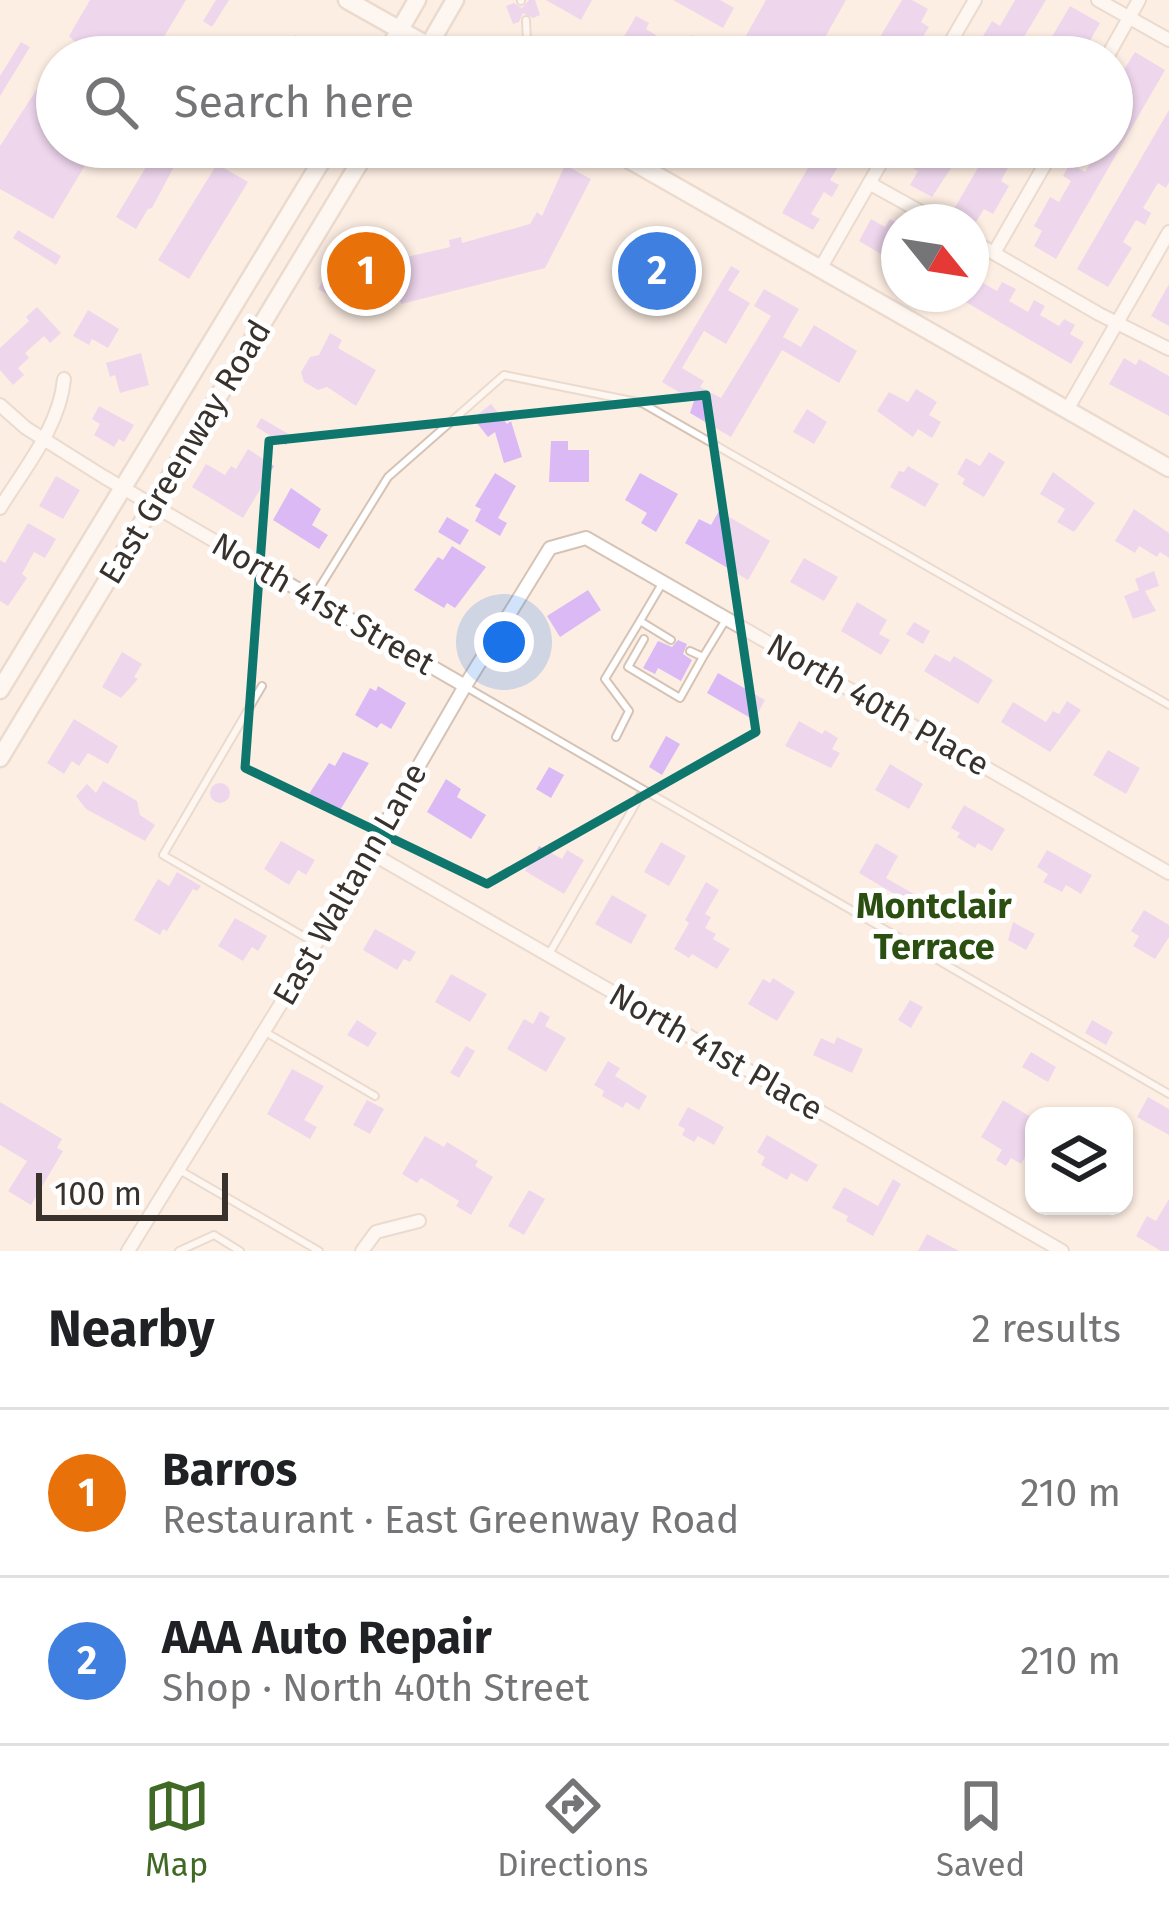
<!DOCTYPE html>
<meta charset="utf-8">
<style>
:root{--surface:#fff;--page:#f2f2f2;--text:#202124;--muted:#757577;--line:#e0e0e0;--accent:#3f6925}
body{margin:0;font-family:"Fira Sans",sans-serif;background:var(--page);color:var(--text)}
.controls{position:absolute;right:36px;bottom:36px;display:grid;overflow:hidden;border-radius:24px;box-shadow:0 3px 9px #0004}
.controls button{width:108px;height:108px;display:grid;place-items:center;padding:0;border:0;border-bottom:3px solid var(--line);background:var(--surface);color:var(--text);font:60px sans-serif}
.compass{position:absolute;left:881px;top:204px;width:108px;height:108px;border-radius:50%;background:var(--surface);box-shadow:0 3px 9px #0004;rotate:120deg}
.scale{position:absolute;left:36px;bottom:30px;width:192px;box-sizing:border-box;padding-left:12px;border:6px solid #39322c;border-top:0;font-size:33px;line-height:42px;white-space:nowrap;color:#39322c;-webkit-text-stroke:9px #fff;paint-order:stroke}
.you{position:absolute;left:504px;top:642px;width:42px;height:42px;margin:-30px;border:9px solid #fff;border-radius:50%;background:#1a73e8;box-shadow:0 0 0 18px #1a73e833}
.badge{display:grid;place-items:center;width:78px;height:78px;border-radius:50%;background:var(--accent);color:#fff;font-size:39px;font-weight:700}
.pin{position:absolute;translate:-50% -50%;border:6px solid #fff;box-shadow:0 3px 12px #0006}
.list{margin:0;padding:0;list-style:none}
h2{display:flex;justify-content:space-between;align-items:center;height:156px;margin:0;padding:0 48px;font-size:51px}
h2 small{font-size:39px;font-weight:400;color:var(--muted)}
.list li{display:grid;grid-template-columns:78px 1fr auto;gap:36px;align-items:center;box-sizing:border-box;height:168px;padding:0 48px;border-top:3px solid var(--line)}
.list b{display:block;font-size:45px;white-space:nowrap}
.list p{margin:0;font-size:39px;white-space:nowrap;color:var(--muted)}
.list em{font-size:39px;font-style:normal;color:var(--muted)}
.icon{flex:none;width:66px;height:66px;fill:none;stroke:currentColor;stroke-width:2;stroke-linecap:round;stroke-linejoin:round}
.map{position:relative;flex:none;width:1169px;height:1251px;overflow:hidden}
.search{position:absolute;background:var(--surface);box-shadow:0 3px 9px #0004;left:36px;right:36px;top:36px;height:132px;display:flex;align-items:center;gap:30px;box-sizing:border-box;padding:0 42px;border-radius:66px;color:var(--muted);font-size:45px}
.sheet{height:492px;background:var(--surface)}
nav{display:flex;justify-content:space-around;align-items:center;box-sizing:border-box;height:168px;border-top:3px solid var(--line);background:var(--surface);font-size:33px;color:var(--muted)}
nav a{display:grid;justify-items:center;gap:6px}
nav .on{color:var(--accent)}
.map>svg:first-child{display:block}
.building{fill:#dbb9f5}
.lines{fill:none;stroke-linecap:round;stroke-linejoin:round}
.lane-casing{stroke:#d5c3b5;stroke-width:10}
.street-casing{stroke:#d5c3b5;stroke-width:16}
.secondary-casing{stroke:#d5c3b5;stroke-width:21}
.lane{stroke:#fff;stroke-width:6}
.street{stroke:#fff;stroke-width:12}
.secondary{stroke:#fff;stroke-width:16}
.marked{fill:none;stroke:#0f766e;stroke-width:9;stroke-linejoin:round}
.labels{text-anchor:middle;dominant-baseline:central;stroke-width:10;stroke-linejoin:round;paint-order:stroke}
.street-label{font-size:33px;fill:#39322c;stroke:#fff}
.neighbourhood-label{font-size:36px;font-weight:bold;fill:#2a4f10;stroke:#fff}
</style>
<div class="map">
<svg width="1169" height="1251" viewBox="0 0 1169 1251">
<rect width="100%" height="100%" fill="#fdeee3"/>
<!-- building -->
<path class="building" d="M90,0H186L152,57H108L74,41L69,36Z
M216,0H229L212,27L203,21Z
M529,0H535L540,15L533,18L523,13L519,22L513,24L506,6L514,3L522,8Z
M546,0H592L581,20Z
M673,0H720L734,8L723,28Z
M766,0H846L814,57H734Z
M902,0H912L928,9L921,22L929,27L910,57H879L871,52Z
M1015,0H1046L1012,57H984L974,51L992,21L1000,26Z
M1070,6L1100,23L1086,48L1076,42L1067,57H1040Z
M636,16L649,23L646,29L662,39L652,57H612Z
M295,35L302,39L304,36L341,57H282Z
M692,35L708,44L700,57H680Z
M21,42L30,47L0,96V76Z
M1135,52L1165,70L1056,259L1034,246L1042,231L1034,226L1050,197L1059,202L1071,181L1063,176L1070,163L1085,172L1100,147H1112V98L1118,101L1129,82L1120,76Z
M57,58V147H96L53,219L0,189V146Z
M1169,110V182L1166,188L1158,183L1143,208L1151,213L1145,225L1136,220L1123,242L1132,248L1108,287L1077,269Z
M114,147H154L177,161L152,208L148,209L136,229L116,217L146,167Z
M820,147H859L849,164L842,160L830,180L839,185L832,197L824,192L811,214L820,219L813,230L782,213Z
M920,147H965L932,197L910,185L918,171L909,166Z
M990,147H1028L1017,166L1011,162L1001,181L1009,186L993,214L984,209L976,222L954,209Z
M217,164L248,182L189,279L158,260Z
M565,165L591,179L545,268L401,304L396,285L391,286L385,262L450,247L449,240L461,237L462,243L530,224L537,212L542,216Z
M871,219L885,227L890,219L899,224V265L859,241Z
M18,230L61,256L56,265L13,238Z
M642,244L687,269L671,297L637,278L626,297L615,291Z
M334,250L374,274L354,310L318,289L326,275L321,272Z
M731,266L740,271L728,290L750,303L726,344L704,331L696,344L682,368L704,381L700,387L721,398L771,316L754,306L764,289L799,309L783,337L801,347L814,325L857,351L839,383L782,350L731,437L690,413L694,401L662,382Z
M971,276L997,291L1002,282L1016,289L1009,301L1028,312L1034,300L1045,306L1040,315L1059,326L1064,319L1075,325L1070,334L1084,342L1071,364L952,294H971Z
M1169,284V326L1151,316Z
M37,307L61,333L50,343L44,336L25,353L29,358L18,368L24,375L13,385L0,370V348L29,321L26,317Z
M88,310L119,329L108,348L92,339L89,345L73,336Z
M330,333L342,340L338,348L376,370L356,406L327,387L318,390L304,382L301,372L310,357L319,355Z
M141,353L149,385L120,393L115,375L110,377L106,363Z
M1124,358L1136,365L1139,359L1169,376V416L1109,384Z
M916,389L937,402L929,415L941,422L932,438L918,429L913,437L877,411L889,392L908,402Z
M491,404L507,424L511,421L522,457L504,463L495,432L488,437L473,418Z
M99,406L134,425L124,442L119,439L114,447L94,435L100,424L92,419Z
M807,409L827,422L814,444L793,432Z
M261,418L292,436L286,445L256,427Z
M551,441H568V450H589V482H549Z
M248,449L274,466L243,518L192,487L206,464L225,475L231,466L236,469Z
M989,452L1005,462L984,497L962,484L965,479L957,474L966,458L980,466Z
M908,466L939,484L925,507L890,487L899,471L904,472Z
M1053,472L1095,503L1074,532L1057,522L1065,509L1040,494Z
M495,473L516,486L498,518L507,523L500,536L475,521L481,509L475,506Z
M640,473L678,494L656,532L641,523L647,513L625,500Z
M56,476L80,490L63,519L39,506Z
M291,488L321,509L312,525L328,535L319,549L273,520Z
M1134,509L1169,533V558L1160,552L1157,557L1139,546L1135,553L1115,541Z
M719,511L770,541L748,580L685,543L699,519L711,525Z
M447,517L469,530L460,545L438,532Z
M28,523L56,539L45,558L34,552L22,574L27,578L8,606L0,601V560L5,563Z
M452,546L486,567L455,608L447,603L444,608L414,590L438,557L443,560Z
M804,558L838,577L824,601L790,582Z
M1154,571L1159,586L1145,591L1156,611L1133,619L1124,596L1139,590L1135,579Z
M588,590L601,610L560,637L547,616Z
M857,602L887,620L879,634L890,640L881,655L841,631Z
M914,622L930,631L923,644L906,634Z
M678,640L687,644L683,654L692,660L681,681L658,668L655,674L643,668L658,641L672,647Z
M122,652L142,664L134,677L138,679L121,698L102,687Z
M935,654L950,662L954,656L993,680L978,704L924,671Z
M718,673L765,700L754,720L707,693Z
M378,686L406,703L391,729L381,723L377,728L355,715L370,688L376,691Z
M1067,701L1081,710L1050,752L1001,722L1013,702L1046,722L1053,711L1059,714Z
M74,719L118,746L108,764L88,753L79,766L72,761L64,774L47,763Z
M799,721L822,734L825,730L838,738L832,749L840,753L831,768L785,746Z
M666,736L680,744L662,775L649,767Z
M1108,750L1140,768L1126,794L1093,775Z
M343,752L369,763L337,815L307,797L329,763L335,766Z
M890,764L923,784L909,809L875,790Z
M549,767L564,775L551,798L536,789Z
M446,779L461,789L457,797L486,815L471,839L427,812Z
M103,781L137,801L140,815L155,825L145,841L86,809L76,796L87,784L96,793Z
M210 793a10 10 0 1 1 20 0a10 10 0 1 1-20 0Z
M964,805L1005,829L992,851L978,843L975,848L957,837L960,833L951,828Z
M281,841L315,860L306,875L298,870L289,885L264,869Z
M661,842L686,856L669,886L644,872Z
M876,843L898,856L886,878L919,897L907,917L889,907L896,895L859,873Z
M539,846L562,859L567,850L584,860L564,894L525,871Z
M1047,850L1092,875L1081,894L1066,885L1062,892L1043,882L1048,874L1037,867Z
M177,872L201,886L197,891L193,889L167,931L163,929L160,935L134,920L158,879L169,886Z
M706,882L719,890L705,914L711,917L705,928L716,934L713,939L730,949L717,969L692,954L689,958L674,949L689,923L685,920Z
M612,895L647,915L631,944L595,924Z
M1144,910L1169,925V937L1155,959L1133,946L1139,936L1131,931Z
M235,918L267,936L258,951L252,947L243,961L218,946Z
M1013,922L1035,934L1026,950L1008,940Z
M375,929L416,952L410,962L404,959L397,970L363,950Z
M451,974L487,994L470,1022L435,1002Z
M773,978L795,992L777,1021L748,1004L763,979L770,983Z
M910,1000L923,1007L911,1028L898,1020Z
M540,1011L550,1017L545,1026L566,1038L546,1072L507,1049L524,1019L533,1024Z
M357,1020L377,1033L368,1047L347,1035Z
M1092,1020L1113,1032L1106,1045L1085,1033Z
M837,1037L863,1049L852,1073L813,1055L821,1038L834,1044Z
M466,1046L475,1051L459,1078L450,1073Z
M1031,1052L1056,1067L1048,1082L1022,1067Z
M608,1061L620,1068L615,1076L647,1096L639,1110L626,1102L623,1108L602,1096L604,1091L594,1085Z
M292,1069L324,1086L304,1120L317,1127L310,1139L267,1114Z
M1148,1097L1169,1109V1135L1137,1117Z
M367,1100L384,1109L370,1134L353,1125Z
M1003,1100L1034,1119V1142L1021,1164L1011,1158L1006,1166L996,1160L1002,1150L981,1137Z
M0,1102L62,1139L57,1148L63,1151L31,1205L8,1191L27,1161L0,1145Z
M688,1107L724,1127L714,1145L698,1136L694,1142L682,1135L685,1129L678,1125Z
M767,1135L818,1165L807,1182L791,1173L787,1180L761,1165L765,1157L757,1152Z
M425,1136L444,1147L447,1142L478,1161L475,1166L493,1177L471,1215L456,1206L459,1201L421,1178L417,1183L402,1174Z
M893,1179L901,1184L873,1236L846,1221L848,1216L832,1208L844,1187L878,1206Z
M529,1190L545,1199L524,1235L508,1226Z
M1169,1199V1251H1161L1136,1236L1147,1216L1156,1221Z
M927,1234L959,1251H918Z"/>
<g class="lines">
<defs>
<path id="lane" d="M521,0V1
M519,57L527,41L526,20
M663,582L640,621L671,640
M313,598L388,477L504,375L642,403L1169,705
M644,639L628,667L680,698L703,657
M690,651L703,657L725,621
M262,686L163,855L317,944
M466,687L1169,1094
M616,737L629,711L605,679L640,621
M549,954L640,796
M267,1033L375,1096
M181,1171L319,1251
M179,1251L214,1235L240,1251"/>
<path id="street" d="M1098,0L1169,40
M942,57L975,0
M1107,57L1139,0
M869,183L939,222
M971,240L1099,314L1169,349
M994,253L1055,147
M820,269L890,147
M0,405L26,428L104,477L465,686
M1067,410L1169,232
M0,508C24,469 60,426 64,379
M371,853L1062,1251
M128,1251L282,1002L465,686L550,548L586,538L1169,873
M362,1251L376,1232L419,1221"/>
<path id="secondary" d="M347,0L448,57
M384,57L417,0
M422,57L455,0
M607,147L1169,468
M0,690L330,147
M0,758L369,147"/>
</defs>
<!-- lane casing -->
<use href="#lane" class="lane-casing"/>
<!-- street casing -->
<use href="#street" class="street-casing"/>
<!-- secondary casing -->
<use href="#secondary" class="secondary-casing"/>
<!-- lane -->
<use href="#lane" class="lane"/>
<!-- street -->
<use href="#street" class="street"/>
<!-- secondary -->
<use href="#secondary" class="secondary"/>
</g>
<!-- marked area -->
<path d="M0 0H1169V1251H0ZM706,395L756,732L487,884L245,768L269,441Z" fill="#fdeee3" fill-opacity=".55" fill-rule="evenodd"/>
<path class="marked" d="M706,395L756,732L487,884L245,768L269,441Z"/>
<g class="labels">
<!-- street labels -->
<g class="street-label">
<text transform="translate(185 452) rotate(-59)">East Greenway Road</text>
<text transform="translate(323 604) rotate(30)">North 41st Street</text>
<text transform="translate(878 705) rotate(30)">North 40th Place</text>
<text transform="translate(350 884) rotate(-60)">East Waltann Lane</text>
<text transform="translate(716 1052) rotate(30)">North 41st Place</text>
</g>
<!-- neighbourhood labels -->
<g class="neighbourhood-label">
<text x="934" y="906">Montclair<tspan x="934" dy="41">Terrace</tspan></text>
</g>
</g>
</svg>
<div class="controls">
<button><svg class="icon" aria-label="layers" viewBox="0 0 24 24"><path d="M12 4l9 5-9 5-9-5zM3 14l9 5 9-5"/></svg></button>
</div>
<svg class="compass" viewBox="-18 -18 36 36"><path d="M0-13l5 13h-10z" fill="#e53935"/><path d="M0 13l5-13h-10z" fill="#757577"/></svg>
<div class="scale">100 m</div>
<div class="you"></div>
<div class="pin badge" style="left:366px;top:271px;background:#e8710a">1</div>
<div class="pin badge" style="left:657px;top:271px;background:#3f7fe0">2</div>
<div class="search"><svg class="icon" aria-label="search" viewBox="0 0 24 24"><circle cx="10" cy="10" r="6"/><path d="M15 15l6 6"/></svg>Search here</div>
</div>
<section class="sheet">
<h2>Nearby<small>2 results</small></h2>
<ul class="list">
<li><span class="badge" style="background:#e8710a">1</span><div><b>Barros</b><p>Restaurant · East Greenway Road</p></div><em>210 m</em></li>
<li><span class="badge" style="background:#3f7fe0">2</span><div><b>AAA Auto Repair</b><p>Shop · North 40th Street</p></div><em>210 m</em></li>
</ul>
</section>
<nav>
<a class="on"><svg class="icon" aria-label="map" viewBox="0 0 24 24"><path d="M3 6l6-2 6 2 6-2v14l-6 2-6-2-6 2zM9 4v14M15 6v14"/></svg>Map</a>
<a><svg class="icon" aria-label="directions" viewBox="0 0 24 24"><path d="M12 3l9 9-9 9-9-9zM9 14v-3h6M13 9l2 2-2 2"/></svg>Directions</a>
<a><svg class="icon" aria-label="saved" viewBox="0 0 24 24"><path d="M7 4h10v16l-5-4-5 4z"/></svg>Saved</a>
</nav>
